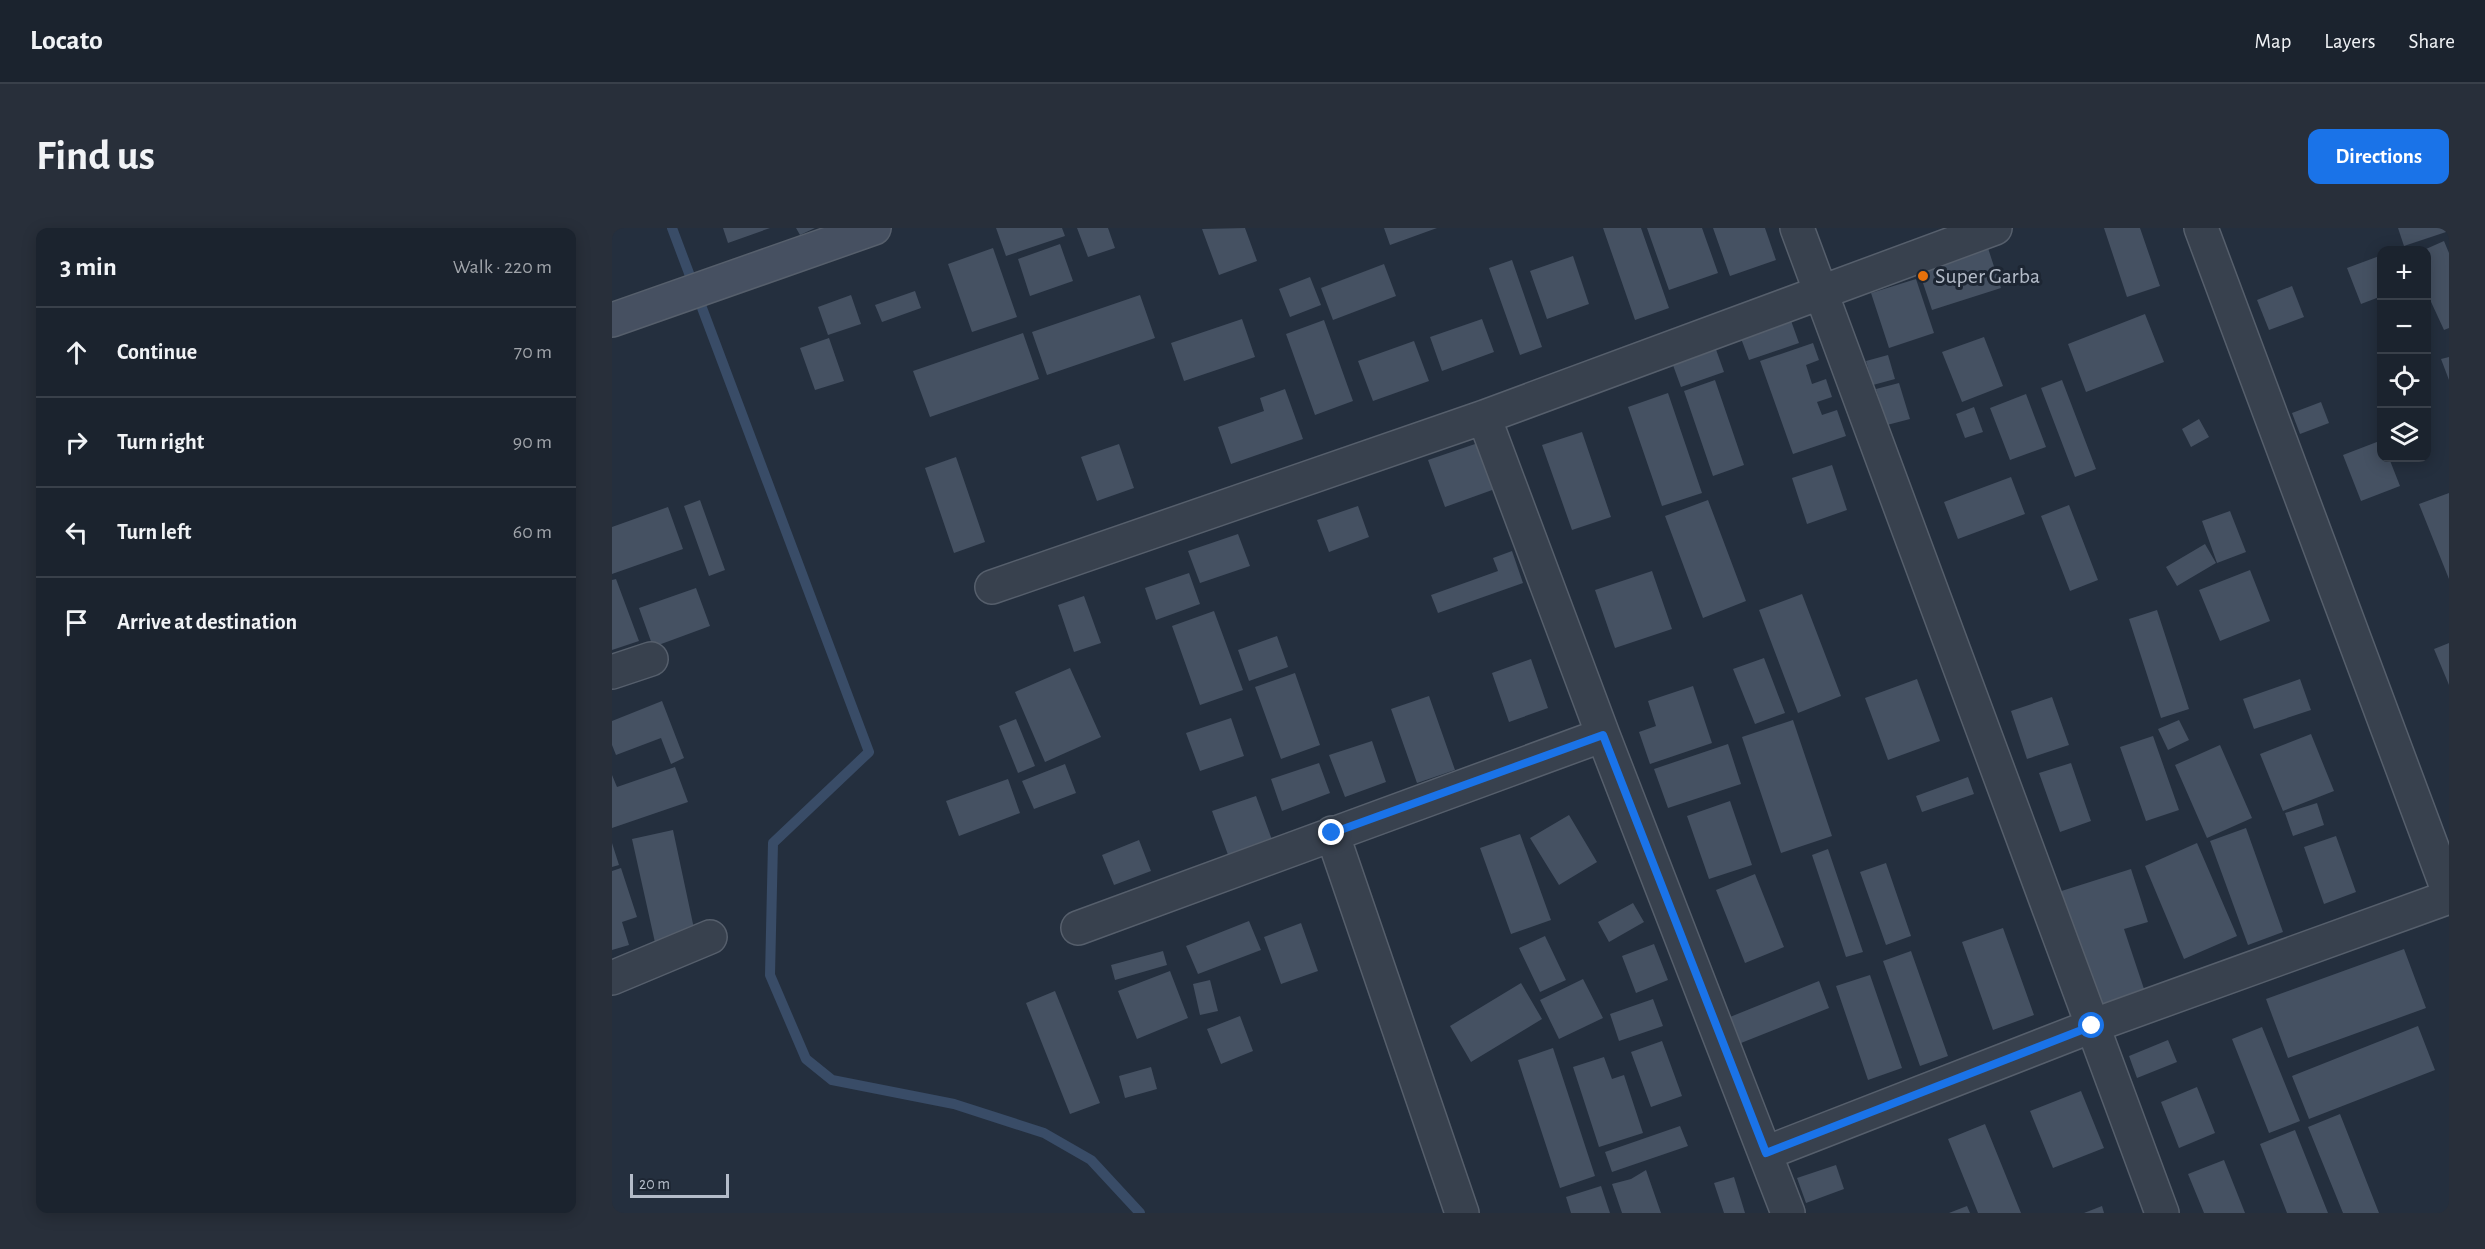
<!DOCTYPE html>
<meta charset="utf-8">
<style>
:root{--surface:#1b232e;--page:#282f3a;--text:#f1f3f6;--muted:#a0a4aa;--line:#39404a;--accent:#1a73e8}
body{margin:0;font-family:"Alegreya Sans",sans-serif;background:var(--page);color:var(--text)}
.controls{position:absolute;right:18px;top:18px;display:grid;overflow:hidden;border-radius:12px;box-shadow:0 3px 15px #0003}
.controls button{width:54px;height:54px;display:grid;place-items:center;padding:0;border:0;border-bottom:2px solid var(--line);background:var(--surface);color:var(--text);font:30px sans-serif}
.scale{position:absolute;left:18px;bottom:15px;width:99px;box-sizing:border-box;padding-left:6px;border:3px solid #b4bcc9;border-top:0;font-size:16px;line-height:21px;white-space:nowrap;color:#b4bcc9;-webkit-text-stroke:4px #1d2633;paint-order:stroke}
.stop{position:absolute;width:18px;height:18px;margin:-14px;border:4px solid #1a73e8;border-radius:50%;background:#fff}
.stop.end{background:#1a73e8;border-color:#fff;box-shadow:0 2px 6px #0008}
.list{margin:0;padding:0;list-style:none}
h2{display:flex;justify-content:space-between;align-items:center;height:78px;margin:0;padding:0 24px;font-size:26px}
h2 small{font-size:20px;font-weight:400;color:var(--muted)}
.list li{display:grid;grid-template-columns:39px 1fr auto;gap:18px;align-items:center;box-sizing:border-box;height:90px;padding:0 24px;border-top:2px solid var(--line)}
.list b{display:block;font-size:22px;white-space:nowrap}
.list em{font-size:20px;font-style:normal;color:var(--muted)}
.icon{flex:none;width:33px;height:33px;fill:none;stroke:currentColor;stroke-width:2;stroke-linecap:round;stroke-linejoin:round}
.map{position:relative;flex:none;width:1837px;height:985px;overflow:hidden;border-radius:12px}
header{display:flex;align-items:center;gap:36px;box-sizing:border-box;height:84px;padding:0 30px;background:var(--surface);border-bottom:2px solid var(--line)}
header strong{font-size:28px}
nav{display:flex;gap:33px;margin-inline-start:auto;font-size:21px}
.intro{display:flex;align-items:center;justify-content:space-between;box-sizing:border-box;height:144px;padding:0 36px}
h1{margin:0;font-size:42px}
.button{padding:15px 27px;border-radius:12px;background:var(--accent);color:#fff;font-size:21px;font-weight:700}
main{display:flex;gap:36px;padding:0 36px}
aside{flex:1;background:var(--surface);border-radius:12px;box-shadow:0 3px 15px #0003}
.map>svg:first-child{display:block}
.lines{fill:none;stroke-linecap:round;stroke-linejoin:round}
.stream{stroke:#394c67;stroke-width:10}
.building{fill:#455162}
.street-casing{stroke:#565f6c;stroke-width:36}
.secondary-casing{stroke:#565f6c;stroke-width:36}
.street{stroke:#38414e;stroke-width:33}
.secondary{stroke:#465061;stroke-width:33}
.route{stroke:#1a73e8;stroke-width:8}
.food-dot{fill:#e8710a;stroke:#1d2633;stroke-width:2}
.labels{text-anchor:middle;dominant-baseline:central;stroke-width:6;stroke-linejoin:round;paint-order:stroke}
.poi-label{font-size:22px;fill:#b4bcc9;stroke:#1d2633;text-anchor:start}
</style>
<header>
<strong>Locato</strong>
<nav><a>Map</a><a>Layers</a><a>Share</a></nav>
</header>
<div class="intro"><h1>Find us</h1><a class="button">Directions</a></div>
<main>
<aside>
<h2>3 min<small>Walk · 220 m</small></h2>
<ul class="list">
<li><svg class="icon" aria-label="ahead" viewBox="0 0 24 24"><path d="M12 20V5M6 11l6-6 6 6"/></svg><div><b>Continue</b></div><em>70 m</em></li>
<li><svg class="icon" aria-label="right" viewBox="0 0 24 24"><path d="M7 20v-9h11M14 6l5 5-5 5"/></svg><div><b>Turn right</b></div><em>90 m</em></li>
<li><svg class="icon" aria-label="left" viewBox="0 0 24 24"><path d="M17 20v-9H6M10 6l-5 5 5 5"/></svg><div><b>Turn left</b></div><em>60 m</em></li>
<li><svg class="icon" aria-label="arrive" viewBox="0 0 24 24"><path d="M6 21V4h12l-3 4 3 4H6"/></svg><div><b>Arrive at destination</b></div></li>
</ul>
</aside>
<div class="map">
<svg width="1837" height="985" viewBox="0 0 1837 985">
<rect width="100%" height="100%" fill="#242f3e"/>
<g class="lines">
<!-- stream -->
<path class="stream" d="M60,0L257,524L161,615L158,747L194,831L220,852L342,876L432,905L479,932L528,985"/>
</g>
<!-- building -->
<path class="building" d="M111,0H158L116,15Z
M184,0H203L188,7Z
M384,0H450L453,8L394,28Z
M465,0H496L503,20L476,29Z
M633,0L645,33L607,47L590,1Z
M772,0H825L778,17Z
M991,0H1029L1057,80L1023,92Z
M1035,0H1090L1106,45L1057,62Z
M1101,0H1153L1164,32L1118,48Z
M1492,0H1528L1548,58L1515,69Z
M1786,0H1837V3L1792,18L1793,22H1781L1792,18Z
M1832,13L1837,25V100L1832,102L1814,63V21Z
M448,16L461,53L418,68L406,31Z
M1375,17L1389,60L1320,82L1306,40Z
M381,20L405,89L360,104L336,36Z
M1770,27V68L1749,76L1735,40Z
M961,28L977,76L935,91L918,43Z
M900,32L930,119L908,127L877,40Z
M772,36L784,68L721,92L709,60Z
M698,49L709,77L678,89L667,61Z
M1304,51L1322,105L1277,120L1259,65Z
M1680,58L1692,89L1657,102L1645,72Z
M303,63L309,80L270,94L263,77Z
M239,67L249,96L216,107L206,79Z
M528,67L543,110L435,147L420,104Z
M1533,86L1552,134L1474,164L1456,116Z
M1177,87L1187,115L1137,132L1127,105Z
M630,91L643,129L572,153L559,115Z
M870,91L882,124L830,143L818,109Z
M712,92L741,173L703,187L674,106Z
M411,105L427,151L318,189L301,143Z
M1372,109L1391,158L1350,174L1330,124Z
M217,110L232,153L203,162L188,120Z
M802,113L817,153L761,173L746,133Z
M1101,113L1112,144L1069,159L1058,129Z
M1201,115L1207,132L1194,137L1200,156L1214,151L1220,169L1205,174L1210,187L1225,182L1234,208L1181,226L1148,133Z
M1276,127L1283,151L1261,157L1254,133Z
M1837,129V152L1829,131Z
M1103,152L1132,237L1101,248L1072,163Z
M1450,152L1484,241L1463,249L1429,160Z
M1287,155L1298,191L1275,197L1264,161Z
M673,161L691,211L619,236L606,199L652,183L648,170Z
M1056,165L1090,265L1050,278L1016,179Z
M1414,166L1434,219L1398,232L1378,180Z
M1709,174L1717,195L1688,206L1680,185Z
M1362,179L1371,204L1353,210L1344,186Z
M1587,191L1597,209L1579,219L1570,201Z
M970,204L999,289L960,302L930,217Z
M1770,212V230H1777L1788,258L1749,273L1731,227Z
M866,215L883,261L833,279L816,232Z
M507,216L522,260L485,273L469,229Z
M344,229L373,314L342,325L313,240Z
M1220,237L1235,282L1195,296L1180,250Z
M1399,249L1413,286L1346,311L1332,274Z
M1837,265V351L1807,276Z
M88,272L113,342L97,348L72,278Z
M1096,272L1134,373L1091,390L1053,288Z
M1457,277L1486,352L1458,363L1429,288Z
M746,278L757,309L717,324L705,292Z
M56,279L71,321L0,346V299Z
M1618,283L1634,324L1605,335L1590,293Z
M626,306L638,338L588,355L576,323Z
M1593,316L1604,335L1565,358L1554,339Z
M900,323L911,355L826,385L819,367L886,343L881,330Z
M1638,342L1658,393L1608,413L1587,362Z
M1040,343L1060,401L1003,420L983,362Z
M577,345L588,376L544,392L533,360Z
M4,351L27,413L0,422V352Z
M84,360L98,398L41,419L27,380Z
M1190,366L1229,468L1186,485L1147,382Z
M472,368L489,415L462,424L446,377Z
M1545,382L1577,481L1549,490L1517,391Z
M602,383L631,462L588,477L560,398Z
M665,408L676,439L637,453L626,422Z
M1837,415V457L1822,421Z
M1152,430L1173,485L1143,496L1121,441Z
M919,431L936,480L897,494L880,445Z
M458,440L489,509L433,534L403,464Z
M683,445L708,517L669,531L643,459Z
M1305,451L1328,513L1276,532L1253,470Z
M1688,451L1699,482L1642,501L1631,471Z
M1081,458L1100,515L1038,536L1027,504L1044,498L1036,473Z
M817,468L843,542L805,555L779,481Z
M1440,469L1457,517L1415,531L1399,483Z
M50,473L72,530L59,536L49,510L4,527L0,517V493Z
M619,490L632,528L588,543L574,505Z
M404,491L423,538L406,545L387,498Z
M1181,492L1220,608L1169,625L1130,509Z
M1567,492L1577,512L1556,522L1546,501Z
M1699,506L1722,563L1671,583L1648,526Z
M1541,508L1567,582L1534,593L1508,519Z
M760,513L774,554L733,569L717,527Z
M1116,516L1129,556L1056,580L1042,541Z
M1608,517L1640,590L1595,610L1563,537Z
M707,535L718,565L670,583L659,551Z
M1459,535L1479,593L1448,604L1427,545Z
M453,536L464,565L422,581L410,553Z
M63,539L76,574L0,600V547L5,559Z
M1356,549L1362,566L1310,584L1304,568Z
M396,551L408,585L347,608L334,573Z
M644,568L663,620L619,635L600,583Z
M1118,573L1140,637L1097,651L1075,588Z
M1705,575L1712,597L1681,608L1673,585Z
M957,587L985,634L947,657L918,610Z
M1634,600L1671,704L1636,717L1598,613Z
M61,602L84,710L44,719L20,611Z
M908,606L939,692L899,706L868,620Z
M1724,608L1744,664L1712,676L1692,619Z
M527,612L539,643L502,657L490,627Z
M0,615L7,637L0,639Z
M1585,615L1625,708L1572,731L1533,638Z
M1216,621L1251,724L1234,729L1200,627Z
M1274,635L1299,708L1274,717L1248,644Z
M9,640L25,689L10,694L17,717L0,722V643Z
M1519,641L1536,694L1512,701L1534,767L1478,784L1440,666Z
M1143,646L1172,719L1133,735L1104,662Z
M1021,675L1032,694L997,714L986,694Z
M637,693L649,722L586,746L574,718Z
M689,695L706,743L669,756L652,709Z
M1391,700L1422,787L1381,802L1350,714Z
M933,708L954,752L928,764L907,720Z
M1042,716L1056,752L1024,765L1010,728Z
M1792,721L1814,780L1676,830L1654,771Z
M551,723L555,737L503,752L499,737Z
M1299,723L1336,828L1308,838L1271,733Z
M558,743L576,790L525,811L506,763Z
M1258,747L1290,840L1256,852L1224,758Z
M971,751L991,790L947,811L928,772Z
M598,752L606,783L588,787L581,756Z
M1207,753L1217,780L1129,815L1118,789Z
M909,755L930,791L859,834L838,798Z
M443,763L488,875L458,886L414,775Z
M1041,771L1051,798L1007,813L998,786Z
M628,788L641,823L609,836L595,801Z
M1806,798L1823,842L1697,891L1680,848Z
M1650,799L1688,893L1657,905L1620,811Z
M1556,812L1565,834L1525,850L1517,828Z
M1050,813L1070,868L1039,879L1019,824Z
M941,820L983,948L948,960L906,832Z
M992,829L1000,851L1012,847L1031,905L987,919L961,839Z
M539,839L545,861L513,870L507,848Z
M1585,859L1603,905L1567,920L1549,874Z
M1469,863L1492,920L1441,940L1418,883Z
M1728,886L1767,985H1731L1696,899Z
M1373,896L1409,985H1366L1336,911Z
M1068,898L1076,918L1000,944L993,924Z
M1683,902L1716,985H1675L1648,916Z
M1612,932L1633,985H1592L1576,946Z
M1224,937L1232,961L1194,975L1185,950Z
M1034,942L1049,985H1010L1000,956L1019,951Z
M1122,949L1133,985H1112L1102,955Z
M989,958L998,985H959L954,969Z
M1355,978L1358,985H1337Z
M1490,978L1492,985H1472Z"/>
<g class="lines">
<defs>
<path id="street" d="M1185,0L1550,985
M1589,0L1837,665
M872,189L991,507L1176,985
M380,359L872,189L1383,0
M0,444L39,431
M720,605L850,985
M466,700L991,507
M0,750L98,709
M1154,925L1480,798L1837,669"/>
<path id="secondary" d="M0,92L262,0"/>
</defs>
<!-- street casing -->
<use href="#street" class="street-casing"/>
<!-- secondary casing -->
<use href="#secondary" class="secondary-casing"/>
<!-- street -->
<use href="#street" class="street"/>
<!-- secondary -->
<use href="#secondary" class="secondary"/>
</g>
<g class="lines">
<!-- route -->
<path class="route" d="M720,605L991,507L1154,925L1480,798"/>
</g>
<!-- markers -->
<circle class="food-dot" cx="1311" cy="48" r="6"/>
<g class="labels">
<!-- poi labels -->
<g class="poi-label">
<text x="1323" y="48">Super Garba</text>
</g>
</g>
</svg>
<div class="controls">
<button>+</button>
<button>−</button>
<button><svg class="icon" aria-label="locate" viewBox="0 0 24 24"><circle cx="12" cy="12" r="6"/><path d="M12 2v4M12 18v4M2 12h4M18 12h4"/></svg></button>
<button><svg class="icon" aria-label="layers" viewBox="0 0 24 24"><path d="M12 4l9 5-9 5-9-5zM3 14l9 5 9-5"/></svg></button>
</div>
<div class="scale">20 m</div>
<div class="stop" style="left:1480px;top:798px"></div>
<div class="stop end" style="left:720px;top:605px"></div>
</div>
</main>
